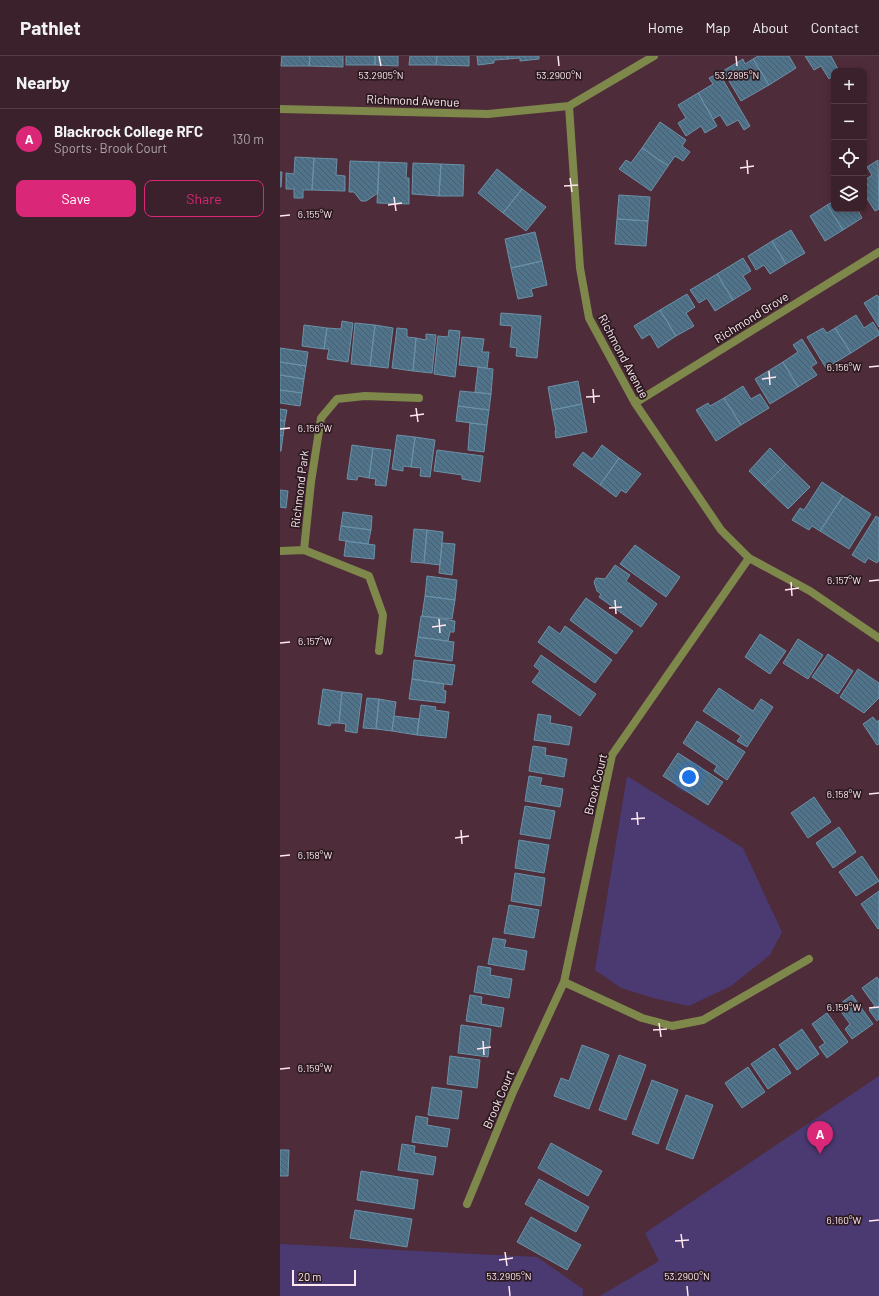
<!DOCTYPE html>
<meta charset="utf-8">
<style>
:root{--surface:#3b212b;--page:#462e37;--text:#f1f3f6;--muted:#aca3a9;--line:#543e47;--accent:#db2777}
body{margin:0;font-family:Barlow,sans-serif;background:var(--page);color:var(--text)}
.controls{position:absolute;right:12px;top:12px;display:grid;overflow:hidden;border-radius:8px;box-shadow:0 2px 10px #0003}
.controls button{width:36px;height:36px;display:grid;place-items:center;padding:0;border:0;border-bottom:1px solid var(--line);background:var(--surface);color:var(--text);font:20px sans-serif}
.scale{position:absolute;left:12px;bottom:10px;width:64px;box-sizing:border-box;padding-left:4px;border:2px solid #ffe7ef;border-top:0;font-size:11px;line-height:14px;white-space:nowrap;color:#ffe7ef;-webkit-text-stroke:3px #2b1a20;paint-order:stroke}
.you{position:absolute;left:409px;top:721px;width:14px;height:14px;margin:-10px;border:3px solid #fff;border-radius:50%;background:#1a73e8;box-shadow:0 0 0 6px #1a73e833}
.badge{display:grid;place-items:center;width:26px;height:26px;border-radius:50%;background:var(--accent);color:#fff;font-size:13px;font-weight:700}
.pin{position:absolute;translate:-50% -33px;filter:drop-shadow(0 1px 2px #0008)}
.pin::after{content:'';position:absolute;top:21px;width:14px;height:12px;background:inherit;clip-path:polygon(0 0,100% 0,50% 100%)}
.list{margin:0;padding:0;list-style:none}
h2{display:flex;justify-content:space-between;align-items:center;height:52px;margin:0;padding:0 16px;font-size:17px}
h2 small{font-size:13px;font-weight:400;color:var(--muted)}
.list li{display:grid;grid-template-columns:26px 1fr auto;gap:12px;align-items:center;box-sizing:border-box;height:60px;padding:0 16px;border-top:1px solid var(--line)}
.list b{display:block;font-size:15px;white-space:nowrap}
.list p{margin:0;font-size:13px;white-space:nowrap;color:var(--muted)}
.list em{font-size:13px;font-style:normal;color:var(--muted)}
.actions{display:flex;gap:8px;padding:12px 16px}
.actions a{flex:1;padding:9px 0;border:1px solid var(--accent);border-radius:8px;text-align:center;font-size:14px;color:var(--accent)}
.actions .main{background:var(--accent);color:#fff}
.icon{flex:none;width:22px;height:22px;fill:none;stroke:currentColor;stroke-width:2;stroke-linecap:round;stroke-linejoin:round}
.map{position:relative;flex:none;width:599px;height:1240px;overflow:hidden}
header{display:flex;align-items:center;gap:24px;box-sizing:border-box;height:56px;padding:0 20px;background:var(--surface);border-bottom:1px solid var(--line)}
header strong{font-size:19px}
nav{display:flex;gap:22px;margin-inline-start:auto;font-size:14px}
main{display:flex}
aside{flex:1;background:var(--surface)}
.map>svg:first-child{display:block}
.green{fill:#4b3971}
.building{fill:url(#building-back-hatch);stroke:#6b91a8}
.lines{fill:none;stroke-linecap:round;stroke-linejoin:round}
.minor{stroke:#7e884b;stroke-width:8}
.ticks{fill:none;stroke:#ffe7ef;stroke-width:1.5}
.labels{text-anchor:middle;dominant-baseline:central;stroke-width:3.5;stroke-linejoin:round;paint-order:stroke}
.street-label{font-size:12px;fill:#ffe7ef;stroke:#2b1a20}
.ticks-label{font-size:10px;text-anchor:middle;fill:#ffe7ef;stroke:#2b1a20;stroke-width:3.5;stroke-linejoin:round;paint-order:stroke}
</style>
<header>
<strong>Pathlet</strong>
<nav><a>Home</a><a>Map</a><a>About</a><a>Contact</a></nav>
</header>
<main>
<aside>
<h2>Nearby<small></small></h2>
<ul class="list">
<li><span class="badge">A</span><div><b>Blackrock College RFC</b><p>Sports · Brook Court</p></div><em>130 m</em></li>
</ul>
<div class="actions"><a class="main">Save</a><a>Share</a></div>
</aside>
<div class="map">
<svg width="599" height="1240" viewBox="0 0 599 1240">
<defs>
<pattern id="building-back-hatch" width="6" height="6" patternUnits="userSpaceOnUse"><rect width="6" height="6" fill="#4e738a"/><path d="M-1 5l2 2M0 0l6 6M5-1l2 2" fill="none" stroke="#4d5c69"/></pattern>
</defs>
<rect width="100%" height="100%" fill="#4f2c39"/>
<!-- green -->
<path class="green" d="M347,720L463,792L502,876L490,899L451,930L409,950L373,942L341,932L315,914Z
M599,1020V1240H320L379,1205L365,1177Z
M0,1188L257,1201L303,1233V1240H0Z"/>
<!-- building -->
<path class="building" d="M2,0H30L29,10H1Z
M30,0H63V11L29,10Z
M66,0H95V9H66Z
M95,0H118V10L95,9Z
M130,0H157L156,9H129Z
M157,0H189V10L156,9Z
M197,0H228V3L214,4V7L198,9Z
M228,0H259V3L240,5V2L228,3Z
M478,0H509L516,12L489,29L473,3Z
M525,0H551L559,15H554V19L549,23L541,10L534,14Z
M463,3L465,8L473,3L489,29L461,45L443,15Z
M439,17L470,70L464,74L458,64L447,70L440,59L433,63L418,37L433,28L429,22Z
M418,37L437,70L425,77L421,70L406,80L398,67L406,62L398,49Z
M380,66L406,84L402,90L410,96L403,105L395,100L388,110L362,92Z
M362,92L388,110L371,135L339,113L346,104L351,107Z
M15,101L34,102L32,134H23V142H14V133H6V117L14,118Z
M34,102L57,103L56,119L65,120V135L32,134Z
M598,104L599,153L595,155L584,138V132L588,129L585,124L592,119L587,111Z
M70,105L99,106L98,137L86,145H81L74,136H69Z
M99,106L127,107L126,122H129V148L97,147Z
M133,107L161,108L159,140L132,138Z
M161,108L184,109L183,140H159Z
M217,113L242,133L223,157L198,137Z
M0,116H2L1,131H0Z
M242,133L266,151L246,175L223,157Z
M339,139L370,141L368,165L337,163Z
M554,145V153H577L582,162L563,174L547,149Z
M547,149L563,174L545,185L530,160Z
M337,163L368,165L366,190L335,188Z
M511,174L525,197L506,208L492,185Z
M255,176L262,205L231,212L225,183Z
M492,185L506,208L490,218L484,209L476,214L468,200Z
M463,202L471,215L463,220L471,233L453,244L437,218Z
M262,205L267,229L251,233L253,240L238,243L231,212Z
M437,218L453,244L435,255L427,242L419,247L410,234Z
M407,238L415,251L406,257L414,270L396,280L380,254Z
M597,239L599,241V271L584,247Z
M380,254L396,280L378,292L370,278L362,283L354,270Z
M221,257L261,260L257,302L236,300L237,292L230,291L232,270L220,269Z
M576,259L584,272L593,266L599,276V279L571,297L555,272Z
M62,265L73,267L68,306L47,303L49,293H44L47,272L61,273Z
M75,267L95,269L90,310L71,308Z
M24,269L47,272L44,293L22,290Z
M95,269L113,272L108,312L90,310Z
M117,272L127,273V281L136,282L133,315L112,312Z
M543,272L547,277L555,272L571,297L546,312L527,281Z
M169,274L180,275L175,321L154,318L158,280L168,281Z
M146,278L156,279L152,317L133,315L136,282L146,284Z
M182,281L204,283L202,296H209L207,312L179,309Z
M522,283L537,307L531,311L537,319L518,331L503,306L518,296L513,289Z
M0,292L28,296L26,310L0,306Z
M0,306L26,310L24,323L0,319Z
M503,306L518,331L490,348L475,323Z
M198,311L213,313L211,338L195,336Z
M0,319L24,323L22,337L0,334Z
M298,325L302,348L272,354L268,331Z
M463,330L471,343L480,338L489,352L461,369L444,342Z
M0,334L22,337L20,350L0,347Z
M180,335L211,338L209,354L178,350Z
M444,342L461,369L436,385L416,354L428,347L430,350Z
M302,348L307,376L276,382L275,375H276L272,354Z
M178,350L209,354L207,369L176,365Z
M0,353L7,354L5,365L0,364Z
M0,364L5,365L3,380L0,379Z
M190,367L207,369L204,396L188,394Z
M0,379L3,380L1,395H0Z
M117,379L135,381L131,411L123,410V415L112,413Z
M135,381L155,384L150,421L140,420L141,412L131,411Z
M72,389L93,392L89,422L78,420L77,424L67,423Z
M322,389L339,402L320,429L293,409L303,396L312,403Z
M93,392L111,394L106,430L95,429L96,423L89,422Z
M490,392L506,408L484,430L469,415Z
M157,394L203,400L200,426L182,423V419L154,415Z
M339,402L361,418L346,437L341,434L336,441L320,429Z
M506,408L530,431L508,453L484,430Z
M542,426L563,440L540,475L532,470L529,474L512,464L520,452L524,454Z
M0,434L8,435L6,452L0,451Z
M563,440L591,458L569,493L540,475Z
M63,456L92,460L91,474L61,470Z
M596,460L599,462V504L597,507L588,502L585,507L572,499Z
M61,470L91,474L88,488L59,484Z
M134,473L147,474L144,507L131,506Z
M147,474L163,476L160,509L144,507Z
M66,485L95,489L94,503L64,500Z
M162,487L175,488L172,519L159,517Z
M355,489L400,521L386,541L340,508Z
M335,509L350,519L346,525L377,548L361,571L319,541L321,538L317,535L314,526L316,522L325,523Z
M147,520L177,524L175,544L145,540Z
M145,540L175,544L172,563L142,560Z
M306,542L353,575L336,598L290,564Z
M141,560L175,565L174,576H170L168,585L138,581Z
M269,570L280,578L285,570L332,604L315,627L258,586Z
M480,578L506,595L490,618L465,601Z
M138,581L174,586L172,605L135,600Z
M518,583L543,599L528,623L503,607Z
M548,598L573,615L558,638L532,621Z
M261,599L316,638L300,660L252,626L260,615L254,610Z
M134,604L175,609L172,629L132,623Z
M578,613L599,627V642L584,657L560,641Z
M132,623L164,628L163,634L166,635L165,647L129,643Z
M439,632L473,655L481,643L493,651L467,691L457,685L461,680L423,655Z
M43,633L62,636L59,667H51L50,670L38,668Z
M62,636L82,638L77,677L65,675L66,668L59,667Z
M87,642L99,643L96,673L83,672Z
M99,643L116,646L112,675L96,673Z
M141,649L156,651L155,654L169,656L166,682L137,679Z
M258,658L271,660L270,667L292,671L289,689L254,684Z
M114,660L139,663L137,679L112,675Z
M593,661L597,666L599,664V688L597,689L583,668Z
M417,665L465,696L447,724L434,715L437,710L403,687Z
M253,690L266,692L265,699L287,703L284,721L249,715Z
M398,697L443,726L428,749L383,720Z
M249,720L262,722L260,729L283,733L280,751L245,745Z
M534,741L551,766L528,782L511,757Z
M245,750L275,755L270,783L240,778Z
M559,771L576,796L553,812L536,787Z
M239,784L269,789L264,817L235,812Z
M582,800L599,825L576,840L559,816Z
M235,817L265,822L261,850L231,845Z
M599,835V872L598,873L581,848Z
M229,849L259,854L254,882L224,877Z
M213,882L226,884L224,891L247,895L244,914L208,908Z
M198,910L211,912L210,919L232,923L229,942L194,936Z
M597,921L599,924V963L597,965L589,954L595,950L582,932Z
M190,939L202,941L201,948L224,952L221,971L186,965Z
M572,939L593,968L572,983L565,973L570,968L557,950Z
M547,957L568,986L547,1002L539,991L545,987L532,968Z
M181,969L211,973L208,1001L178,997Z
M522,973L539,998L517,1014L499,989Z
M302,989L329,999L309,1053L274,1040L281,1022L289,1025Z
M494,992L511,1017L488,1033L471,1008Z
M339,999L366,1009L346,1064L319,1054Z
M170,1000L200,1004L197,1032L167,1028Z
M468,1011L485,1036L462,1052L445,1027Z
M372,1024L398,1034L378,1088L352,1078Z
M152,1031L182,1035L178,1063L148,1059Z
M406,1039L433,1049L413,1103L386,1093Z
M136,1060L148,1062L147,1069L170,1073L167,1091L132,1086Z
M271,1087L322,1115L308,1140L258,1112Z
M122,1088L135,1090L134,1097L156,1101L153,1119L118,1114Z
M0,1094H9L8,1120H0Z
M81,1115L138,1124L134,1153L77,1144Z
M259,1123L309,1151L296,1176L245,1148Z
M75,1154L132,1163L127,1191L70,1182Z
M251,1161L301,1189L287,1214L237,1186Z"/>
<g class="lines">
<!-- minor -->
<path class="minor" d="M289,50L300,212L309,262L355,347L441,474L469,502L530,535L599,582
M0,53L208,58L289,50L374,0
M355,347L599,196
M24,494L89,520L103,559L99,595
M0,495L24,494L31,426L41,362L57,343L85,340L139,342
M469,502L332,699L284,926L362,962L392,970L423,964L529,903
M187,1148L233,1036L284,926"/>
</g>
<!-- ticks -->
<path class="ticks" d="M99,0L101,10M278,0L279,10M456,0L457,10M467,104L468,118M460,112L474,110M290,122L292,136M284,130L298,129M114,141L116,155M108,149L122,147M0,160L10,159M589,311L599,310M489,315L490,329M482,323L496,321M313,333L314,347M306,341L320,340M136,352L138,366M130,360L144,358M0,373L10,372M589,525L599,524M511,526L512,540M505,534L519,532M335,544L336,558M329,552L342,551M159,563L160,577M152,571L166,569M0,587L10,586M589,738L599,737M357,756L358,769M351,763L365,762M181,774L182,788M175,782L189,780M0,800L10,799M589,952L599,951M379,967L381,981M373,974L387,973M203,985L204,999M197,993L211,991M0,1013L10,1012M589,1165L599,1164M401,1178L403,1192M395,1185L409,1184M225,1196L227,1210M219,1204L233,1202M229,1230L230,1240M407,1230L408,1240"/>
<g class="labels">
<!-- street labels -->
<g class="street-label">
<text transform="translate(133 44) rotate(2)">Richmond Avenue</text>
<text transform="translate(471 261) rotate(-32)">Richmond Grove</text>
<text transform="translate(344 300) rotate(62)">Richmond Avenue</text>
<text transform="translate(19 433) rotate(-83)">Richmond Park</text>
<text transform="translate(315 728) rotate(-76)">Brook Court</text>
<text transform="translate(218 1043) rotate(-67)">Brook Court</text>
</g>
</g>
<g class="ticks-label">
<text x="101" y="23">53.2905°N</text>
<text x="279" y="23">53.2900°N</text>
<text x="457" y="23">53.2895°N</text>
<text x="35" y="162">6.155°W</text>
<text x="564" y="315">6.156°W</text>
<text x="35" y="376">6.156°W</text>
<text x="564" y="528">6.157°W</text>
<text x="35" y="589">6.157°W</text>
<text x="564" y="742">6.158°W</text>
<text x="35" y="803">6.158°W</text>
<text x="564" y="955">6.159°W</text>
<text x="35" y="1016">6.159°W</text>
<text x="564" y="1168">6.160°W</text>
<text x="229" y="1224">53.2905°N</text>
<text x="407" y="1224">53.2900°N</text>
</g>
</svg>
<div class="controls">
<button>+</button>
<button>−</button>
<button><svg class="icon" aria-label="locate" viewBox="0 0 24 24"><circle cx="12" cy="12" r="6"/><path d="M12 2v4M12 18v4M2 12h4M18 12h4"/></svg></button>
<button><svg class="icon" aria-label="layers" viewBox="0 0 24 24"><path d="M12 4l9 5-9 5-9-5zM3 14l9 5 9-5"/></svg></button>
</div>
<div class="scale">20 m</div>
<div class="you"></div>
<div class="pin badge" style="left:540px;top:1098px">A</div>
</div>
</main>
